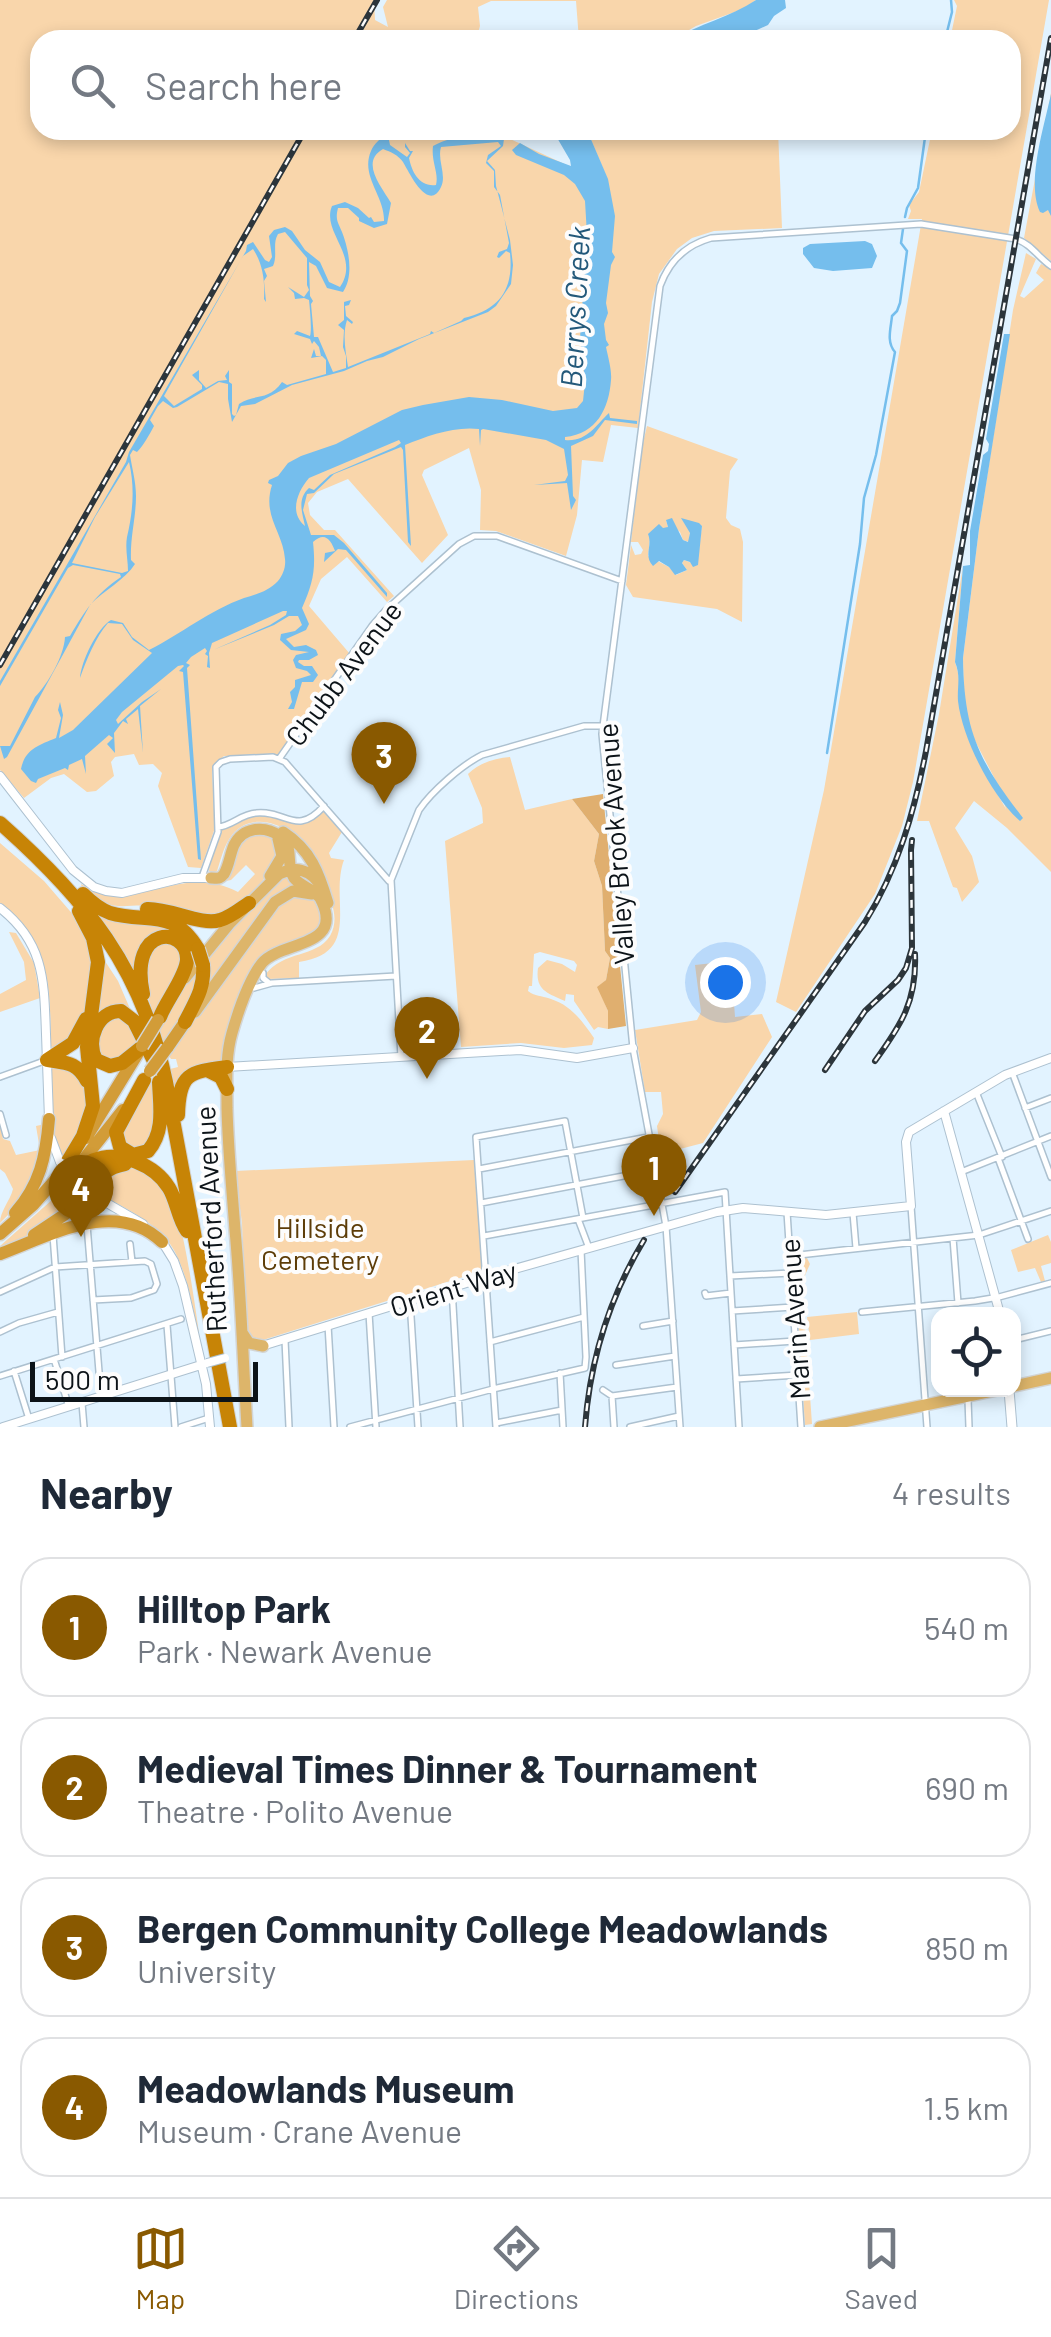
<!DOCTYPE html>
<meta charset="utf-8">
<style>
:root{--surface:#fff;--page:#f6f6f7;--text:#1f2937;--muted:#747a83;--line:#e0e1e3;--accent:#895900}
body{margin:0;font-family:Barlow,sans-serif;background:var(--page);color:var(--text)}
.controls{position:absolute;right:30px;bottom:30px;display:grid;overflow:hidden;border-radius:20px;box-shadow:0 5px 15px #0003}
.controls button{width:90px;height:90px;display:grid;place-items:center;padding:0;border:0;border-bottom:2px solid var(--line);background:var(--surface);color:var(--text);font:50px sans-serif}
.scale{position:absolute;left:30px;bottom:25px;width:228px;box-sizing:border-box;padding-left:10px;border:5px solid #0c1318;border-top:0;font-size:28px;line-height:35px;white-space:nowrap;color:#0c1318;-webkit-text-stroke:8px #fdfdfd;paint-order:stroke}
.you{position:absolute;left:725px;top:982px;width:35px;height:35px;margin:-25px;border:8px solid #fff;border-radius:50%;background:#1a73e8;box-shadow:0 0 0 15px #1a73e833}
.badge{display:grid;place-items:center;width:65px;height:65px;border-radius:50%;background:var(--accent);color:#fff;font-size:32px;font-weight:700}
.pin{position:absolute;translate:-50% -82px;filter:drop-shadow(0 2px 5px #0008)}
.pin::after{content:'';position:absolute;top:52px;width:35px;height:30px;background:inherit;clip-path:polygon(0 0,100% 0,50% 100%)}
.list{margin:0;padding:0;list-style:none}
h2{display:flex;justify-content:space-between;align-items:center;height:130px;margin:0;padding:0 40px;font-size:42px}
h2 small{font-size:32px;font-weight:400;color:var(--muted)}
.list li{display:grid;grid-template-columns:65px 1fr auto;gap:30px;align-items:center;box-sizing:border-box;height:140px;margin:0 20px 20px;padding:0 20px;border:2px solid var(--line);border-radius:30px}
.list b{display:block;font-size:38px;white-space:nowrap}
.list p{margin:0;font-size:32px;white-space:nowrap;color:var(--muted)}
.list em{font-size:32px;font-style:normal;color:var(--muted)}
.icon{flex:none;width:55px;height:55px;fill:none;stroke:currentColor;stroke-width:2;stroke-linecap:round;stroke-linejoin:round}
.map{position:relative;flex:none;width:1051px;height:1427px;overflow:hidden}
.search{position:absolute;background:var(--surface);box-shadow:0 5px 15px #0003;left:30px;right:30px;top:30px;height:110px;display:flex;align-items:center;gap:25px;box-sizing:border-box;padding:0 35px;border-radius:30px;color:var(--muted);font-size:38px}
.sheet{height:770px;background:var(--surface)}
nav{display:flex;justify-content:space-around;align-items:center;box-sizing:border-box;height:140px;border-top:2px solid var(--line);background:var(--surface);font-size:28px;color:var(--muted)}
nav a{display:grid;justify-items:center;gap:5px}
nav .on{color:var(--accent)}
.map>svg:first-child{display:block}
.green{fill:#f9d6ab;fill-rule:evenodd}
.forest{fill:#e0af6f}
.water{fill:#75beed;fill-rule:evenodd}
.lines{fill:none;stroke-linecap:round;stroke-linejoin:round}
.stream{stroke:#75beed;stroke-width:2.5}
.minor-casing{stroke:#adc1d0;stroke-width:8}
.tertiary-casing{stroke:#adc1d0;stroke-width:10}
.secondary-casing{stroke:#adc1d0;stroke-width:11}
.primary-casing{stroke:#d3d5d5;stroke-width:14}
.trunk-casing{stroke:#d3d5d5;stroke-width:15}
.motorway-casing{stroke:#d3d5d5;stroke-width:16}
.minor{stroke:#fff;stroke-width:5}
.tertiary{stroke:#fff;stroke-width:8}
.secondary{stroke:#fff;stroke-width:9}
.primary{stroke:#ddb56a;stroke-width:11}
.trunk{stroke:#d29c38;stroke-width:12}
.motorway{stroke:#c78406;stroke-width:14}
.rail-casing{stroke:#2c353b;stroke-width:6}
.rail{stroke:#fdfdfd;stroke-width:2.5;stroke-dasharray:8;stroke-linecap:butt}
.tertiary-bridge-casing{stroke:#adc1d0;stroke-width:10;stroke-linecap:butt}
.trunk-bridge-casing{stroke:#d3d5d5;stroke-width:15;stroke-linecap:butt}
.motorway-bridge-casing{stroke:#d3d5d5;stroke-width:16;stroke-linecap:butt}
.tertiary-bridge{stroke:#fff;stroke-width:8}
.trunk-bridge{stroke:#d29c38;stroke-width:12}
.motorway-bridge{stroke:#c78406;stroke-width:14}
.labels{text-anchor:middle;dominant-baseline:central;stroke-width:8;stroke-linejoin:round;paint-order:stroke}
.street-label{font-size:28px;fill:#0c1318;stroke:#fdfdfd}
.park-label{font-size:28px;fill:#5d3d08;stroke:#fdfdfd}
.water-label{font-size:30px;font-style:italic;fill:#23597a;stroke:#fdfdfd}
</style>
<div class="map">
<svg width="1051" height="1427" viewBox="0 0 1051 1427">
<rect width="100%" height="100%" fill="#e2f3ff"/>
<!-- green -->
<path class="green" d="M0,0H374L375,20L388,27L383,7L387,0H756L743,9L696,26L672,40H579L576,1H491L478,7L480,26L476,40H40V130H456L457,134L495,132L571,167L607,178L587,130H778L782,228L714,231L692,238L677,249L659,274L652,302L638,428L611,425L603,462L582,460L577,515L566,556L496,531L480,530L481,490L469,448L424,470L422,475L448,535L422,563L348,479L317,492L308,503L310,515L324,530H335L394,596L387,602L347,557L321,579L309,606L350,654L279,755L224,756L215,764L212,772L215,828L201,868L188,867L158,786L162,773L153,764L139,765L134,754L115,757L111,762L114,776L96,791L87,792L64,774L51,778L24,798L0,770Z
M954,0H1049L913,782L902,826L875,894L796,1012L776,1002L824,790L922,219H908L911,211L909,205L919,192L932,130H1011V40H950L957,6Z
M1051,93V261L1024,238Z
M1026,253L1036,259L1020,296L1024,298L1044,280L1036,273L1041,264L1051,269V872L1007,828L974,801L955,828L972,856L979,882L962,902L957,888L953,887L929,821H917L939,714L963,566L955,662C962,680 958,698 962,717C969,750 989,779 1006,809L998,785L972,735L964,702L963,658L979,529L1013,310Z
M647,426L738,459L730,471L726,518L731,525L740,529L743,542L742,622L717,609L633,597L626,585L631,545L635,555L641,554L643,550L638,542H631L641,451ZM682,519L702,526L697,565L684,560L682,563L687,570L676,575L669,567L648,556L650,539L668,527L666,520L680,532L683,540L689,542L690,532Z
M510,757L525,810L572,799L599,834L594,861L602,886L605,951L610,958L606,980L598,987L608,1011V1029L598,1027L594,1030L574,1001V995L566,994L565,1001C547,993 535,990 538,968L547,960L562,964L575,972L577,965L574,961L540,952L534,954L532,986H529L528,991C536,997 540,995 551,999C572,1006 582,1021 594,1038L592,1045L564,1048L521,1043L461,1047L445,841L483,823L482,808L468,774C479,763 495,758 510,757Z
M323,811L342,832L329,853L331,858L344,860C329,900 363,953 299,962V978L267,979L265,975C284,950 316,958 330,936C345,910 319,879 306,858C301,850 295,838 288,832C272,819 246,817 232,835C224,845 221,859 217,871L213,873L209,871L210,861L221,830C232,826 241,818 252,816C282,809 291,838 323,811Z
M258,831L271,835L281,850C267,881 247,902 217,919C198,915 179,910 160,907C124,901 116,917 82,888L81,884C135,917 179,861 238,892L255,874L246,865L231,880L226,881L228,869L245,836Z
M0,843L44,881L76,918L94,952L89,999L78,1032L54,1050L51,1046C50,989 51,940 0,903Z
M289,873L305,888L289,889L207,986L206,955L256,898Z
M291,895L313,898C323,910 323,917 318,931L268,954L224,1044L221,1065L203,1067L176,1095L170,1069L178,1067L176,1059H171L168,1054L270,912Z
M88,903L176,928L197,955L190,963L189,953L155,935L135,974Z
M9,932L16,933L34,963L40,998L0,1012V994L26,980L24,962Z
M157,940L179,946L184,958L154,1016L144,985V956Z
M101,955L118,981L131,1011L94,1023Z
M731,961L735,1017L762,1014L772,1037L703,1143L661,1154L657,1126L663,1114L661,1092H645L635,1030L697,1020L701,1012L695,965Z
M199,962L196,995L164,1045L158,1025Z
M121,1012L140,1040L122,1060L101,1061C89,1031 98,1029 121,1012Z
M61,1063L86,1083L89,1114L63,1159L53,1133L50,1074L51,1065Z
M152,1077L158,1122L144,1150L120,1144L127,1114Z
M45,1124L44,1146L21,1202L0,1223C0,1211 10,1201 13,1189L5,1173L0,1169V1125L3,1139L10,1141L16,1155L40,1150L36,1126Z
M474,1160L482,1271L263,1340L252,1341L246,1333L242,1223L235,1171Z
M123,1166C137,1167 155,1176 165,1186C183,1205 197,1322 202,1353C194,1317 188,1260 162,1234C144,1216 117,1204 95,1192L97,1182Z
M70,1184L81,1192V1196L42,1227L0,1252V1246Z
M1048,1235L1051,1242V1263L1041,1266L1045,1281L1041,1282L1035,1268L1018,1272L1011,1250Z
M807,1258L810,1264L802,1282L812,1424L805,1425L794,1259Z
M857,1312L859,1334L810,1340L807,1317Z"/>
<!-- forest -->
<path class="forest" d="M603,794L626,1026L608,1029V1011L597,987L606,980L610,958L605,951L602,886L594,861L599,834L572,799Z"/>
<!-- water -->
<path class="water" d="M756,0H785L786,8L774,16L768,25L735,40H672C699,24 730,17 756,0Z
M1051,94V216L1048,210L1043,213L1040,212C1026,183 1044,127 1051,94Z
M383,130H387L390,145L407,157L410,153L405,147V143L410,151H413L409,158C412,172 419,187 436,185C439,173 431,162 433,146C451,135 484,133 504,139L503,146L487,161L495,170L496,186L510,240L513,265L511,284L496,306L488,312L419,339L383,357L367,361L344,371L292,385L255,404L241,406L232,422L228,399V384L219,382L177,407L173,408L163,401L158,406L150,420L154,426C149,435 144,445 137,452L133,450L130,455C132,468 136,482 136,496C136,518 130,537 131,560L135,564C125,580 104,590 90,605L7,757L4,759L0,746H10L35,697C48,684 64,656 65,637L70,636C86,609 95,595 121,577L120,574L73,565L68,568L0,686V681L126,462L129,452L246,251L247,245L253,242L265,260L269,262L272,257L269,236L274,230L285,227L292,231L305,250L320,262L329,282L340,287C361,256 321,232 332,206L345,202L358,208L369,218L371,217L374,222L384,221C385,196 360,176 371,151C374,143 381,140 385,132ZM498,142L501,146L488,155L486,163L494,171V187L500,195L509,243L507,249L499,252L497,257L499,258L506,251L510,253C514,290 499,310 464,318L461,321L434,333L431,331L430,334L348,367C346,353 342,335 347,320L352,324L353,322L346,316L345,306L349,305L351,300L344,302V320L338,325L344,330L343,347L346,356V368L333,372L318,337H314L311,304L313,301L310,296L309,262L316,266L327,288L343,292C354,276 349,250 342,232C338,222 335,220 338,208H348L359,218V221L374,228L387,224L391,203C381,186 360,162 383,149C391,152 398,155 403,162C408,170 428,214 441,187C447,175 437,160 441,147ZM285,232L307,258V285L309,290L304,297L288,287L294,293L295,299L304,298L309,300C310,309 312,330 310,336L297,331L294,334L310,339L312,344L314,341L319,347L321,356H316L314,349L311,358L322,356L326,360V374L287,385L282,382C268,402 254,393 239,404L236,415L234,416L232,414V384L229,382V370L225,376L227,380L218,381L206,388L199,380V370L192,375L202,385V389L174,406L164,396L243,256L253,249C263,264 265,281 264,299L266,302L264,281L267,276L264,269L273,266C278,255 272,244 278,234ZM129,462C135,487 133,512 127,537C125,548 128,560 128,571L122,573L72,563L95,517Z
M557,130H587L608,179L615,216L612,252L615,257L611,265L606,303L608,313L604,324L606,340L609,345L606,347C608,357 612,370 611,380C609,408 597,434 565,437V440C587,442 595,426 609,413L610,418L637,421V424L605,420L593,436L571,446L573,496L576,500L571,510L567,483L534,485L565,481L568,475L564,449L546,440L483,429L481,430L480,446L479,429C454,426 427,436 405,445L411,546L408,542L403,450L401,447L334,474L314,493L307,494L303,510L311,535H334L344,543L387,593V597L346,550L338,549L324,562L325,553L335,551C331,540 325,531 313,542C316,570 313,583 302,608L309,624L306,630L286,639L294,647L306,645L316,650L318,655L309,660H299L298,662L304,666H312L318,675L313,682H302L294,709H288L292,702L290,692L295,687V680L311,675L307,671L296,668L293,660L296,655L309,652L291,650L280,640L281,634L295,631L302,625L298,616H289L274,625L213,650L270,625L286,615L287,611H283L212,643L209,653L210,668L207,667L208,656L205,654L207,651L205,648L191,657L186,663L190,665L187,668L201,860L198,859L183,672L179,671L184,666L183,665L178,666L122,712L116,720L118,724L142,702L161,689L140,706L143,753L138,709L126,719L128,724L123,721L114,733L115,753L107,744L113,738L109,735L85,756L86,774L82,759L69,765L68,770L65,768L38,779L36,783L31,781L21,769C25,749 39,745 56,738L61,718L58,710L60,702L63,715L59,738L73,730L152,653L133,640L122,624L108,623C96,636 86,661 80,678C81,662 97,628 111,620L123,623L132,637L149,650C181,634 210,610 244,598C257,594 269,591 278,581C283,575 286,567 285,559C283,532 262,516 272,485L268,483L269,480L278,476L288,463L301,456L336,444L402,410L423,405L469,397L502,400L553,411L577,408L583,401L585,382L580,338L587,235L585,201L575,184L564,175L516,155L512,150L520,143L539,154L571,166L570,160L556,136ZM399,440L401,443L395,447L330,475L314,490L309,488C297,499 302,512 305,526C289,513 297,492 309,478Z
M865,241L872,244L877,256L872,268L833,271L814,268L803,254V248L810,244Z
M1004,334H1010L979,529L963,658C964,732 979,761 1023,818L1020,821C992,797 962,738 958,701C957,687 961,676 955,662L963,566L970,565V531L983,455L988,451L989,444L986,439Z
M672,518L683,540L688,542L690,533L681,518L699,523L702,526L698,565L693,567L690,562L684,560L682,563L687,570L675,575L669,567L659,561L653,566C643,555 653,546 648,534L659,524L663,528L668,527L666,520Z"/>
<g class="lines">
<!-- stream -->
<path class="stream" d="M945,40L952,12L951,0
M905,217L907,208L918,188L926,130
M827,753L860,544L864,498L876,455L895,352C886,342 891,328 892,316L897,311L900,303L907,251L901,243L903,229"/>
<defs>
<path id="minor" d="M279,759L372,626L386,610L459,544L474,536H497L622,581
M218,827C232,826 241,814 256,813C287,810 296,837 324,806
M202,877L218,832L216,767L221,762L230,759L273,757L285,762L389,881
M263,973V978L269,983
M254,988L272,983L396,976
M401,1057L391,880L419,810C432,791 462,765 482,755L584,726H603
M1012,1072L1051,1177
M0,1077L44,1061
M976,1092L1002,1157
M1025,1108L1051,1098
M0,1114L6,1135
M998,1158L1028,1239
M479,1169L648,1137
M961,1172L1051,1136
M481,1203L655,1170
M911,1206L927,1427
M787,1212L801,1427
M853,1213L856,1248
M578,1219L589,1248
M87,1225L101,1396
M53,1235L62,1357
M484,1236L725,1192L739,1427
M953,1238L958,1303
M130,1244L132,1262
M790,1256L979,1235L1051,1211
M730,1276L791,1273
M452,1288L460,1427
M0,1292L55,1267L145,1261L151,1264L157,1284L154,1290L131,1298L93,1300
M705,1293L706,1296L731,1293
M410,1301L418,1427
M732,1311L793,1307
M862,1312L975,1301L999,1297L1051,1283
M369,1313L376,1427
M167,1325L175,1427
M328,1325L334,1427
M643,1326L673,1321
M0,1332L19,1323L58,1312
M285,1340L289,1427
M1014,1340L1051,1331
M490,1342L584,1317
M734,1345L795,1341
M54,1359L69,1407
M616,1365L675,1356
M14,1371L29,1419
M560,1373L563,1427
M0,1376L181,1319
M736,1379L798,1375
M603,1390L612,1396L677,1387
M612,1396L614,1427
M968,1399L969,1427
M82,1403L84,1427
M496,1423L562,1410
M181,1427L209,1418
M350,1427L493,1389L585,1368L586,1357L581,1250
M496,1427L476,1137L565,1121L583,1218
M630,1427L679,1416
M680,1427L666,1226L633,1048L602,734L660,286C669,261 686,245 711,238L921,224L1016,239C1031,244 1038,257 1051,266"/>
<path id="tertiary" d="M0,776L73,870L94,887L106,891L122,893L183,878H211
M0,908C45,943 44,982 46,1034C47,1062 48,1091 49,1119
M227,1067L520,1050L577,1058L633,1048
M944,1111L1000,1314
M51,1138L60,1162
M86,1191L143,1224
M161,1240L174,1261L183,1286L206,1384L210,1427
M262,1346L486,1277L717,1212L743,1208L826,1215L911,1206L906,1142L909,1132L1005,1075L1051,1058
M3,1427L204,1364"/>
<path id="secondary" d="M1009,1390L1012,1427"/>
<path id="primary" d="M283,832C311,850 319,873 328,903
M270,876L282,856L278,839
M211,878C218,878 219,880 224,874C229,866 230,854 234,845C243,827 264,825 280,836C295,847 285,864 294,878C302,888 317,889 322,902C343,948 281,941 262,963C249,980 238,1012 232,1033C225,1057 227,1083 227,1108C228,1149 232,1189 235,1230C241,1295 243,1361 247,1427
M185,978L230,923L279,874C295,866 309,869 319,883
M195,1012L275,902L293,891L312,894
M243,1334L249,1343L263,1346
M1014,1386L1051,1378
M820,1427L997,1390"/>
<path id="trunk" d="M167,1048L185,1022
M86,1138L138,1053
M76,1169L123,1110
M15,1213C40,1185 46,1156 49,1119
M0,1234L33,1205L63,1171
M34,1235L70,1211L87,1191
M0,1254C49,1236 116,1197 162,1242"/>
<path id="motorway" d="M0,823C86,899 142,968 166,1082L230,1427
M83,894C91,902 99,909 110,913C147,924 173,907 198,949
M147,909C170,908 201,926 220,920C231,917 240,909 249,903
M143,994C128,924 187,926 187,959C187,975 166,1001 160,1017
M185,1022C195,1002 205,988 203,965
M142,1047L122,1063L110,1066L96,1060C86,1040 97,1011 121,1011L134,1021L155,1063
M47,1060L73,1043L86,1019
M48,1060C66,1063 77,1062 87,1081
M207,1070L221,1077L227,1089
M144,1080L116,1132L120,1147L133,1155L148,1151C165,1131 160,1107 159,1082
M178,1115C179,1073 189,1072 227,1067
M59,1176L83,1136L93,1106L87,1047L98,962L93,938L79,911
M58,1190C68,1180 80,1166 94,1160C120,1150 155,1165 169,1188C177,1201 178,1219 187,1231
M87,1191C98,1177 107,1167 125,1164"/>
</defs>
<!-- minor casing -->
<use href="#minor" class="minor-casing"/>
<!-- tertiary casing -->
<use href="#tertiary" class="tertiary-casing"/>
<!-- secondary casing -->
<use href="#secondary" class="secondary-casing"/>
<!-- primary casing -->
<use href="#primary" class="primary-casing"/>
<!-- trunk casing -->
<use href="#trunk" class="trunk-casing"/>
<!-- motorway casing -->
<use href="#motorway" class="motorway-casing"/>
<!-- minor -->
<use href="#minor" class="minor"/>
<!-- tertiary -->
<use href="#tertiary" class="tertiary"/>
<!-- secondary -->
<use href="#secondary" class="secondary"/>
<!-- primary -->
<use href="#primary" class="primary"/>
<!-- trunk -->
<use href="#trunk" class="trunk"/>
<!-- motorway -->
<use href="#motorway" class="motorway"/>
<defs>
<path id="rail" d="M354,40L377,0
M0,665L305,130
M875,1061C901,1025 917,1001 915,954
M825,1070L865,1011L898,980L906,968L912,948L911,850L912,840
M675,1192L865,922C898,869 914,813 926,751L1051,38
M585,1427C590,1360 609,1298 644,1240"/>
</defs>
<!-- rail casing -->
<use href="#rail" class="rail-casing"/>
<!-- rail -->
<use href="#rail" class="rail"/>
<defs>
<path id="tertiary-bridge" d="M60,1162L76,1183
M207,1363L225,1358"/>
<path id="trunk-bridge" d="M142,1046L158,1020
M150,1071L167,1048"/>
<path id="motorway-bridge" d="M198,949L203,965"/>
</defs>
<!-- tertiary-bridge casing -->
<use href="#tertiary-bridge" class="tertiary-bridge-casing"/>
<!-- trunk-bridge casing -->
<use href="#trunk-bridge" class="trunk-bridge-casing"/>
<!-- motorway-bridge casing -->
<use href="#motorway-bridge" class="motorway-bridge-casing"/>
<!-- tertiary-bridge -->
<use href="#tertiary-bridge" class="tertiary-bridge"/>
<!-- trunk-bridge -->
<use href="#trunk-bridge" class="trunk-bridge"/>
<!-- motorway-bridge -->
<use href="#motorway-bridge" class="motorway-bridge"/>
</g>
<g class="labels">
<!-- street labels -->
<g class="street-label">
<text transform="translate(343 673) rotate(-53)">Chubb Avenue</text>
<text transform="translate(615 844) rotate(-94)">Valley Brook Avenue</text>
<text transform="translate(210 1219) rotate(-93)">Rutherford Avenue</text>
<text transform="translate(453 1288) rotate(-17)">Orient Way</text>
<text transform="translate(794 1319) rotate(-94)">Marin Avenue</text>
</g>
<!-- park labels -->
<g class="park-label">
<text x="320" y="1227">Hillside<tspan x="320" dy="32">Cemetery</tspan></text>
</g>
<!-- water labels -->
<g class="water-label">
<text transform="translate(574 307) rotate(-87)">Berrys Creek</text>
</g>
</g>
</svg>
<div class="controls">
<button><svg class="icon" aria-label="locate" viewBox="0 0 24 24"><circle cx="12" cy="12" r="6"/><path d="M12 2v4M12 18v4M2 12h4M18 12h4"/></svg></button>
</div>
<div class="scale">500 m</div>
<div class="you"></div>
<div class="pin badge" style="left:654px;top:1216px">1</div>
<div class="pin badge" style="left:427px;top:1079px">2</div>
<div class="pin badge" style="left:384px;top:804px">3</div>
<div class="pin badge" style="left:81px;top:1237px">4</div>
<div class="search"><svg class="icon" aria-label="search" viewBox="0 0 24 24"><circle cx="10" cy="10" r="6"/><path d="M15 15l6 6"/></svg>Search here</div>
</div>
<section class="sheet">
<h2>Nearby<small>4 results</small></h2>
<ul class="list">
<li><span class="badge">1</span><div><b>Hilltop Park</b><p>Park · Newark Avenue</p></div><em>540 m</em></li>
<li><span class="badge">2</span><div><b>Medieval Times Dinner &amp; Tournament</b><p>Theatre · Polito Avenue</p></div><em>690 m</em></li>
<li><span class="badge">3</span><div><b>Bergen Community College Meadowlands</b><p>University</p></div><em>850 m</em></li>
<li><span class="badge">4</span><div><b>Meadowlands Museum</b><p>Museum · Crane Avenue</p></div><em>1.5 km</em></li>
</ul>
</section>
<nav>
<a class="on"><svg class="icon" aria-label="map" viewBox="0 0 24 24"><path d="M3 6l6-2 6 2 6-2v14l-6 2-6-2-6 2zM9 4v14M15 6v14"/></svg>Map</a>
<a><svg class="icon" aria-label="directions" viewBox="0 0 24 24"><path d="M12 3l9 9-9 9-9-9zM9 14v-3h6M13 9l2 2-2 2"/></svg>Directions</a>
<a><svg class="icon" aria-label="saved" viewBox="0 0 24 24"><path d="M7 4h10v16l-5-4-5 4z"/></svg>Saved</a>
</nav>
